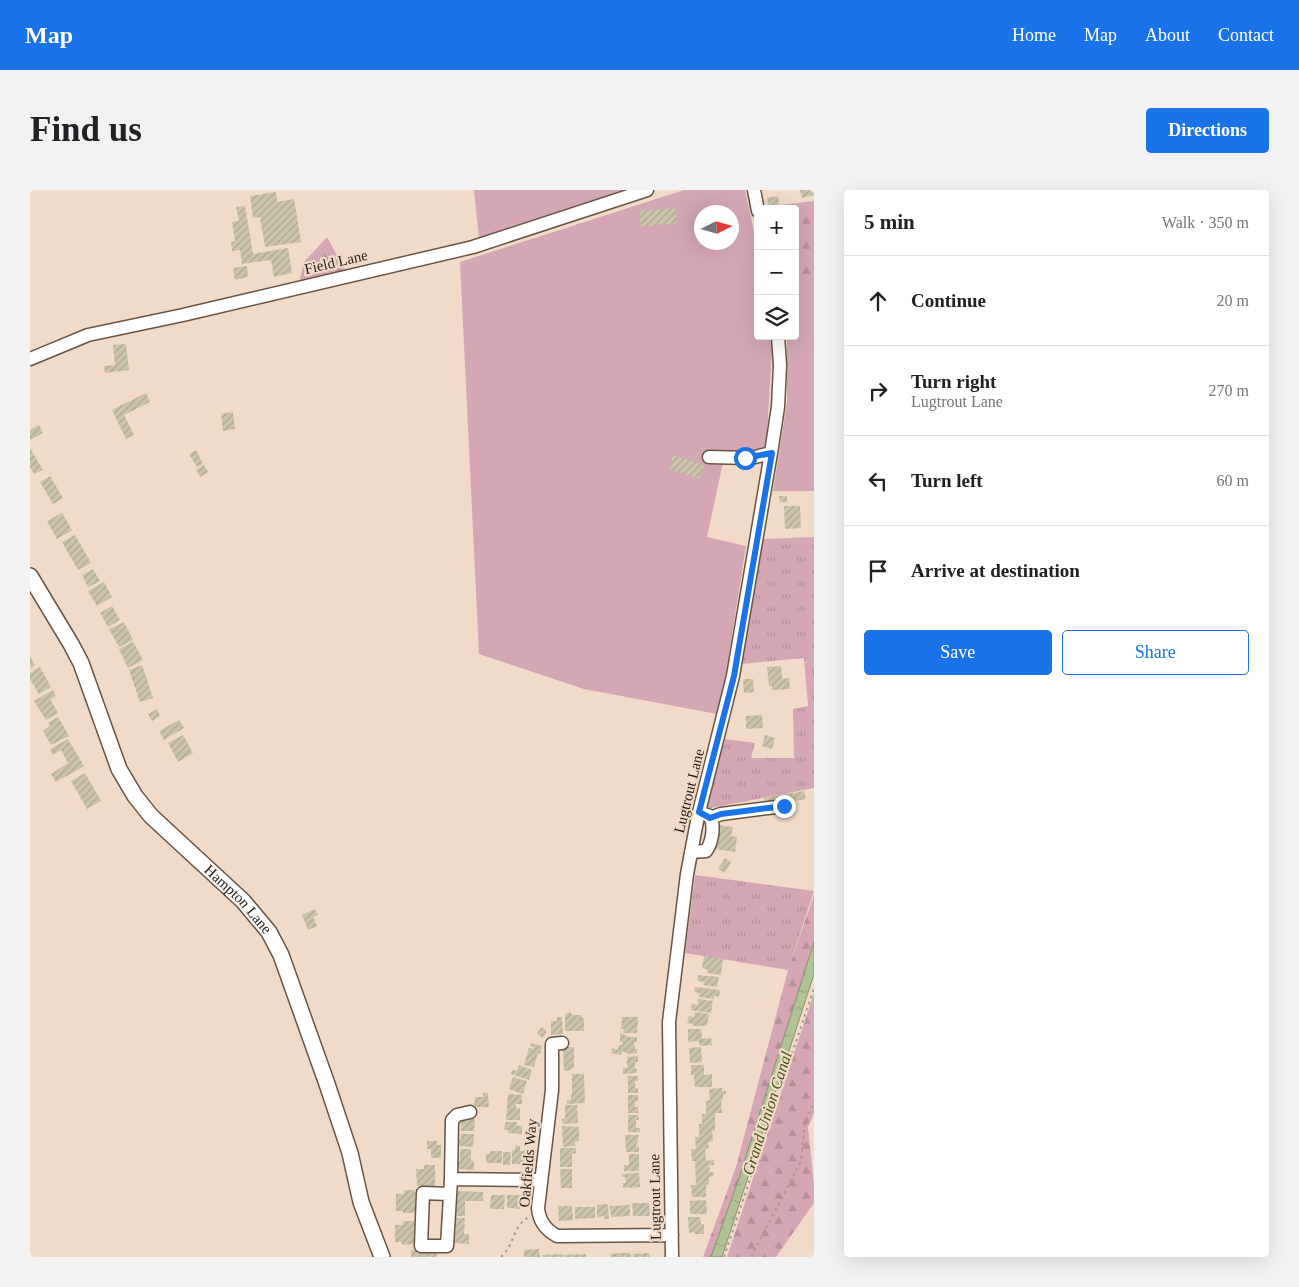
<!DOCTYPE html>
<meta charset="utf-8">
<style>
:root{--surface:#fff;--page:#f2f2f2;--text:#202124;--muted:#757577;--line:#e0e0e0;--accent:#1a73e8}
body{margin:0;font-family:"Times New Roman",serif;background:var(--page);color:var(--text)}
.controls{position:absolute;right:15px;top:15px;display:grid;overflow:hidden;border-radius:5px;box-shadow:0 5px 20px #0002}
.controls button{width:45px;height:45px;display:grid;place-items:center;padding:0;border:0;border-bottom:1px solid var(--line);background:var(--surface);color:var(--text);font:25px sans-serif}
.compass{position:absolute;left:664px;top:15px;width:45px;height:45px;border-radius:50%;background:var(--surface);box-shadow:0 5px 20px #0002;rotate:85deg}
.stop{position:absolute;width:15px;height:15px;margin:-11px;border:4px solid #1a73e8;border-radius:50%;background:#fff}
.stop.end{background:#1a73e8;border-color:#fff;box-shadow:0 1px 5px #0008}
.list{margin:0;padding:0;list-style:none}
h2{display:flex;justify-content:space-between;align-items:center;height:65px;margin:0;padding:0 20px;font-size:21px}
h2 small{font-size:16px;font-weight:400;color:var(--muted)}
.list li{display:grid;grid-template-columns:32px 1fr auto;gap:15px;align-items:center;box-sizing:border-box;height:90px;padding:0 20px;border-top:1px solid var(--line)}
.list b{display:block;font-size:19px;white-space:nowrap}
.list p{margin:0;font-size:16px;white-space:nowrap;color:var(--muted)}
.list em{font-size:16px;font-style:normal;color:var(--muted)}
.actions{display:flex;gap:10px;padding:15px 20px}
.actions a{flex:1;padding:11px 0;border:1px solid var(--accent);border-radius:5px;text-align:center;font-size:18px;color:var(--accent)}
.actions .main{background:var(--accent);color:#fff}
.icon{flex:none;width:28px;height:28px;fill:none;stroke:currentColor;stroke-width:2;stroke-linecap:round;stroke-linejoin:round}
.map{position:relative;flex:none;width:784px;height:1067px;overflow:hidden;border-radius:5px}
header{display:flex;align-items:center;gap:30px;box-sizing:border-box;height:70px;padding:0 25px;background:var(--accent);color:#fff}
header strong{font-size:24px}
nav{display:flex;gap:28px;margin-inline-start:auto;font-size:18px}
.intro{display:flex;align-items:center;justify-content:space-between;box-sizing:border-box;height:120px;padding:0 30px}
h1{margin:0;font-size:35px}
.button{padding:12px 22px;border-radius:5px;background:var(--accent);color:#fff;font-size:18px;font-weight:700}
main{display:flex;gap:30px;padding:0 30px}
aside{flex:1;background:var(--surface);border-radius:5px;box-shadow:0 5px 20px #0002}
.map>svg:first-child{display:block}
.grass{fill:url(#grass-tufts)}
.forest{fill:url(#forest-firs)}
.park{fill:#d5a7b5;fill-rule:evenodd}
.water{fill:url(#water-ripples);stroke:#87916e}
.building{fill:url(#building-hatch)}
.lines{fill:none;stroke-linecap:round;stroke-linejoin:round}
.minor-casing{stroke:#685444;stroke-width:15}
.major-casing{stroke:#685444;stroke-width:18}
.path{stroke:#aa9889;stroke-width:2;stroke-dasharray:2.5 4;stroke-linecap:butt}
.minor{stroke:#fff;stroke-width:12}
.major{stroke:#fff;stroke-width:15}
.route{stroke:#1a73e8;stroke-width:6}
.labels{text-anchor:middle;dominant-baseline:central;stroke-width:4.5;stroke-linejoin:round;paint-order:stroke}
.street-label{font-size:15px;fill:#251d16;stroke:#f1dac7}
.water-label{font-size:16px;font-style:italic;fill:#3e530c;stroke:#f1dac7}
</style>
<header>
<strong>Map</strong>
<nav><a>Home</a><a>Map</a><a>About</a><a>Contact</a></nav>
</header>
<div class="intro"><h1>Find us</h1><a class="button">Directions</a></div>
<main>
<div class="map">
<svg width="784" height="1067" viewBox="0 0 784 1067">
<defs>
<pattern id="grass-tufts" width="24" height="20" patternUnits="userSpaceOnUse" patternTransform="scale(1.25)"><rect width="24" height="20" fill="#d5a7b5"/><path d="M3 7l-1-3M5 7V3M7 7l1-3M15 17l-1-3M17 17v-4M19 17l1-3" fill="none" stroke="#b78f9b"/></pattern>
<pattern id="forest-firs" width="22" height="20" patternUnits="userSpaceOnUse" patternTransform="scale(1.25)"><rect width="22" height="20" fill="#d5a7b5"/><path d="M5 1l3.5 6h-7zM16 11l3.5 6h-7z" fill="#b78f9b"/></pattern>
<pattern id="water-ripples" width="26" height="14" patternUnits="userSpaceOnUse" patternTransform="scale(1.25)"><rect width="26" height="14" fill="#b1c394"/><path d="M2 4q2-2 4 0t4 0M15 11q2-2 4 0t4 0" fill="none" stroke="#98a77f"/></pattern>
<pattern id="building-hatch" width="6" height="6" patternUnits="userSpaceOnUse" patternTransform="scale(1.25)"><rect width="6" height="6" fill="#cbc3a9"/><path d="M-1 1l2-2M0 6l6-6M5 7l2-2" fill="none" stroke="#aea791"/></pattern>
</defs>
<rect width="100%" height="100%" fill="#f1dac7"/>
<!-- grass -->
<path class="grass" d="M784,347V598L675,619L695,549L725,553L721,568H764L763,519L778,516L774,468L712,474L733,349Z
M665,685L784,701L758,780L655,763Z"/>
<!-- forest -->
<path class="forest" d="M784,11V86L765,97V19H744L750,15Z
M297,47L316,82L269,93L274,72Z
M784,705V752L709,988L681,1067H673L706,977L758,780Z
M784,803V923L778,937L784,995V1013L746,1067H697Z"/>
<!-- park -->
<path class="park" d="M444,0H598L449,49Z
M654,0H715L728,60V146H740L742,160L736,262L695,263L677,347L716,356L696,483L687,524L554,499L449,464L430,72ZM672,22H702V52H672Z
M784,86V301H743L757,212V146H765V97Z"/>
<!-- water -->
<path class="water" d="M784,752V784L692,1067H681L709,988Z"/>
<!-- building -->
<path class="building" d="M770,0H783L784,5L772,8Z
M246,2L247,12L264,9L271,52L235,57L230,27L223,28L220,6Z
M748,6L749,16L738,17L737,8Z
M215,16L223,64L258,58L262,83L244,87L241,70L212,74L210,60L202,61L201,52L205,51L202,32L209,31L206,17Z
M646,18L647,33L611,37L609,21Z
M217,76L218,87L205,90L203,78Z
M96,154L99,180L75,183L74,176L85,175L83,155Z
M116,203L120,212L94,225L104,245L96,249L82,220Z
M203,222L205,239L193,241L191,224Z
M9,235L13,243L0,250V240Z
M0,258L13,280L4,284L0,277Z
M166,260L173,274L167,277L159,264Z
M643,265L674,275L669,289L639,279Z
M174,275L178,282L170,287L166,280Z
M20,286L33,308L23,314L10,292Z
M749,306H757V312H750Z
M754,316H770L771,338L755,339Z
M32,323L42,340L27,349L17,331Z
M45,345L61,373L48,380L32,352Z
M63,379L70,391L58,397L52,385Z
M74,392L82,407L67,416L58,401Z
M82,416L90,430L78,437L70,423Z
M94,432L103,450L89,457L79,439Z
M103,452L113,470L98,478L89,459Z
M0,466L5,475L0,478Z
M112,475L123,508L110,512L99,480Z
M751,476L752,489L759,488L760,499L742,500V496H739L737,477Z
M10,477L21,497L9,504L0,489V483Z
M713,489H723L724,502L714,503Z
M23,500L26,506L20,509L28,523L16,530L4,511Z
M127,519L130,526L122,531L118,524Z
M732,525L733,538L716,539V526Z
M28,527L39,546L21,555L13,541L20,536L18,533Z
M149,530L154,538L134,550L129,541Z
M153,545L163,563L148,572L138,553Z
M735,545L745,548L742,559L732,556Z
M38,549L54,576L26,592L21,584L38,573L31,560L23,565L20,559Z
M55,583L71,611L57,619L41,591Z
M774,601L776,609L735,616L734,608Z
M688,635L703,637L701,646L707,647L705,662L685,659Z
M695,668L701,672L695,683L688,679Z
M285,719L288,725L283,727L287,736L278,740L272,725Z
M674,766L693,769L691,785L677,783V779L672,778Z
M668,785L689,787L687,797L673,795L674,792L668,791Z
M665,797L690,800L689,807L684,806V809L669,807V803L664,802Z
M668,809L683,811L681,823L661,820L662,814L668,815Z
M540,822L542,825H552V828H554V841H535V824Z
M665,822L679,824L677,836H663V834L657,833L659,826L664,827Z
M527,827H532L533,844L521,845V831H527Z
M592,827H608L607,843H593L594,839H591Z
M512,837L517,842L512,848L507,843Z
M658,839H671L672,849L681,848L682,855L670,856L669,851L658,852Z
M590,843L599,847H607V852H604L605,859H607V863L598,864L592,861L591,865L581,863L582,858L588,860L589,855H593L592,852H590Z
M501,853L512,856L510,864L508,863L504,877L494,875L499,858L503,859L504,857L500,856Z
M533,857H544V878H541V880L534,881Z
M671,857L672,872L660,873L659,858Z
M608,866V872H605V879H607V883L593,884V878H597V867Z
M489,875L502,880L499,890L481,884L482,880L487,881Z
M661,875H674V885L682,884V897H665L664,885H661Z
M542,884H554L555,913L537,914V910H541V905H542Z
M598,886H608V891H605V898H608V903H598Z
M483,887L497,891L493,904L479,899Z
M692,898V901H696V904H693V910H691L692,923H685V941H682L683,951L678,953L679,958L675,959L676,971L684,970V975H679L680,982H683L684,986L679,987V994L676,995V1007H662L661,995H666L665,971H662L661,959H666L665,947H669V934H672V924H676V911L680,910L679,899Z
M453,903H458L459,917H444L445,907H453Z
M478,904L492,905V914H486V918H490V930H476Z
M598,905H608V911H605V917H608V923H598Z
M535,915H547L548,933L533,934L532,929H535Z
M598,925H608L609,930H606V938H610V942H598Z
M429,928L445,929L444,941H431V934H428Z
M476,932H487V936H492V944L478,943V940H475L474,938Z
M532,936L549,937V951L545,952V956L533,957Z
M431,944H444L443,957L428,956V950H431Z
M595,945H609L606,957H609V962H596Z
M397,951H407V955H411V968H401V959H397Z
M486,955L490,956V961H497V974H482V960L484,961Z
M530,958H546V963L542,964V977H530Z
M430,959H441V971H444V980L427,979L428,971H430Z
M460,961H472V973H456V964H460Z
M473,962H481L480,975H473Z
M599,964H609V981H594V975H599Z
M394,975H405V998H393V996H387L386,979H394Z
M530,979H542V998H531Z
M609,983L610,997L593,998V993H596L595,987H592V984Z
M374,1000H385V1023H373V1021H366V1004H374Z
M426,1001L453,1002V1011H435V1026H425Z
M461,1005H475L474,1019H460Z
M477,1005H491V1019L477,1018Z
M676,1010L677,1024H660V1011Z
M602,1013H619L620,1026H603Z
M578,1014L579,1029H574V1026L567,1027V1015Z
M600,1015V1026L581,1027L580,1016Z
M528,1016H542L543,1030L529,1031Z
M545,1017H565V1028L545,1029Z
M658,1027H670L671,1034H674V1044H664V1042L659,1043Z
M426,1028H435L434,1044H439V1054L425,1053Z
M373,1031H384V1054L372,1055V1052H365V1035H373Z
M509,1059L510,1067H494V1060Z
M381,1060L407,1061V1067H381Z
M591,1063H600L601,1067H581V1064Z
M619,1063L620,1067H603V1064Z
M532,1064V1067H512V1065Z
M556,1064V1067H533V1065Z"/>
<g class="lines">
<defs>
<path id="minor" d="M724,0L728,21
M0,169L58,145L153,125L443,57L617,0
M679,267L721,268L741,263
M680,628L691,624L754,616
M661,662L676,661C682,653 685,636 680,626L674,624
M532,853L522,854V900L508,1018C509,1031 516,1040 527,1046L642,1045
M421,989L422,930L427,925L440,922
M419,1004L393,1003L391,1056H417L421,989L510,990
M642,1067L639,832L657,684L668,626L703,486L741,263L748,217L750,175L748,146"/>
<g id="major">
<path id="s1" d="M0,386L41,454L51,473L89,579L105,606L121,626L213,711L239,742L251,765L297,894L320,963L331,1012L352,1067"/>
</g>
</defs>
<!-- minor casing -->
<use href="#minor" class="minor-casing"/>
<!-- major casing -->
<use href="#major" class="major-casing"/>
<!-- path -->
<path class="path" d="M471,1067C484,1056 483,1035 499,1027
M694,1067L784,798
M722,1067L723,1063L771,971L775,932L784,912"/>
<!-- minor -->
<use href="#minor" class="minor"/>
<!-- major -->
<use href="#major" class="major"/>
</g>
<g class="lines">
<!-- route -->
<path class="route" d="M715,268L742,263L704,486L669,622L680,628L691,624L754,616"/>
</g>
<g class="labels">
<!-- street labels -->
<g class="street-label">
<text transform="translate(306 72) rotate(-13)">Field Lane</text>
<text transform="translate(659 601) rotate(-76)">Lugtrout Lane</text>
<text stroke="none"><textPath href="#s1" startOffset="391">Hampton Lane</textPath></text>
<text transform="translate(498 973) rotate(-85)">Oakfields Way</text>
<text transform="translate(625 1007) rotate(-91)">Lugtrout Lane</text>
</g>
<!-- water labels -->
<g class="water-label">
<text transform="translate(737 923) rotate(-72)">Grand Union Canal</text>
</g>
</g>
</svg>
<div class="controls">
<button>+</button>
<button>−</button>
<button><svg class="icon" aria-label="layers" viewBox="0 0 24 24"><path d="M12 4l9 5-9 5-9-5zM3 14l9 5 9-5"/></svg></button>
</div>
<svg class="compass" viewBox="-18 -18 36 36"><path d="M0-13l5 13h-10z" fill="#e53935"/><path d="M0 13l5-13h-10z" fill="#757577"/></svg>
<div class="stop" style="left:715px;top:268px"></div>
<div class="stop end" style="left:754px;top:616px"></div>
</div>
<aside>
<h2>5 min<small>Walk · 350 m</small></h2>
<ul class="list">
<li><svg class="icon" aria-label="ahead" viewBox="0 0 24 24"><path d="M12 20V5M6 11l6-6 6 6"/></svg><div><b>Continue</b></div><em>20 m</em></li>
<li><svg class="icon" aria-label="right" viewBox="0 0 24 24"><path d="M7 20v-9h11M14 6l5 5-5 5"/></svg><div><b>Turn right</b><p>Lugtrout Lane</p></div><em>270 m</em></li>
<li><svg class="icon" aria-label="left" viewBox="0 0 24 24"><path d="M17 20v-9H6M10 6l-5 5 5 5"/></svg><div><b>Turn left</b></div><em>60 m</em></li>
<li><svg class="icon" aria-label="arrive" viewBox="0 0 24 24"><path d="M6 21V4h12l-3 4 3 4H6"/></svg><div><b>Arrive at destination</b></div></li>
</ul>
<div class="actions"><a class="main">Save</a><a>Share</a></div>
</aside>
</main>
